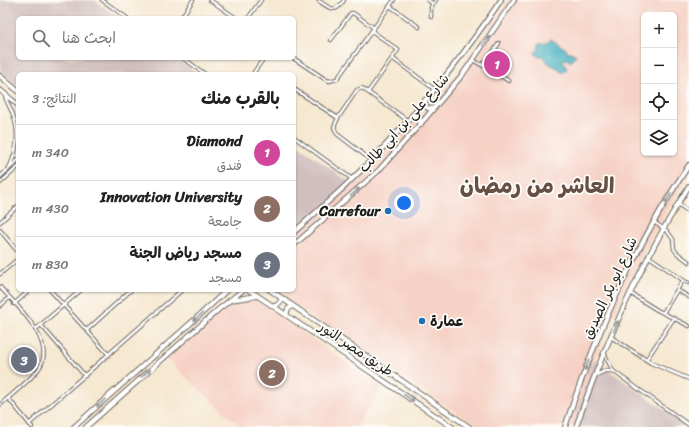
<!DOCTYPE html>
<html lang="ar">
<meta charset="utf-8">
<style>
:root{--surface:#fff;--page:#f2f2f2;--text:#222;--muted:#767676;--line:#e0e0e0;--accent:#1a73e8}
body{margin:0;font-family:Sriracha,"Playpen Sans Arabic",sans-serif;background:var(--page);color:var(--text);direction:rtl}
.controls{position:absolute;right:12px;top:12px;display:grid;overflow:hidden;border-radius:6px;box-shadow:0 1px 3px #0004}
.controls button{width:36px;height:36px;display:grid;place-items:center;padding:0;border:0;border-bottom:1px solid var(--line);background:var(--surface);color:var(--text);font:20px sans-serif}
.you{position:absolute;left:404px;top:203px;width:14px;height:14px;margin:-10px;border:3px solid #fff;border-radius:50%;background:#1a73e8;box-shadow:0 0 0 6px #1a73e833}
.badge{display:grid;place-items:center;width:26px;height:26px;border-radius:50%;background:var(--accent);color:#fff;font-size:13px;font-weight:700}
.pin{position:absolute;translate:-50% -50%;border:2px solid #fff;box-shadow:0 1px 4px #0006}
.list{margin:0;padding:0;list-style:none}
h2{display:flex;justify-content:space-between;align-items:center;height:52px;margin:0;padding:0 16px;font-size:17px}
h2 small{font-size:13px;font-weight:400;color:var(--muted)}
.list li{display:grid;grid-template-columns:26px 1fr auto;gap:12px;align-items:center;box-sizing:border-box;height:56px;padding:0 16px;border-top:1px solid var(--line)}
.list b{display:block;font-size:15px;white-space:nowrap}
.list p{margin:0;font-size:13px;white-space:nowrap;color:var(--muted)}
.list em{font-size:13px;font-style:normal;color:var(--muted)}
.icon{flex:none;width:22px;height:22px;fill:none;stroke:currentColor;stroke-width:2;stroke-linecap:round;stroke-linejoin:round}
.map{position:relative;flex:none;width:689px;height:427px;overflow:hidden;direction:ltr}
.search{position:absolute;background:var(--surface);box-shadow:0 1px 3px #0004;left:16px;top:16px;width:280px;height:44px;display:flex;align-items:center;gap:10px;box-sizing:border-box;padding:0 14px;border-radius:6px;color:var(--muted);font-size:15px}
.panel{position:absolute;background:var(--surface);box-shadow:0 1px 3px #0004;left:16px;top:72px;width:280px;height:220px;border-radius:6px;direction:rtl}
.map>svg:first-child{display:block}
.built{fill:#f6d1c5;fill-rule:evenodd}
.industrial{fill:#d1bfbf}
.water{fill:#3facbd;stroke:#2e646c}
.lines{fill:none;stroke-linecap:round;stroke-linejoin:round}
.street-casing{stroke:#68635b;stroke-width:4.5}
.secondary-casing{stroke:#68635b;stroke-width:6}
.street{stroke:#fff;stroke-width:2.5}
.secondary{stroke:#fff;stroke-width:4}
.oneway{stroke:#999}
.poi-dot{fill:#1f6fb2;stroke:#fdfcf7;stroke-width:1.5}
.labels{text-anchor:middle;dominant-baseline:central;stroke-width:3.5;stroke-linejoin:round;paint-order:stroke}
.street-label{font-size:14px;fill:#1c1c1c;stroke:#fdfcf7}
.poi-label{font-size:14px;font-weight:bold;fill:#1c1c1c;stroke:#fdfcf7;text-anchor:end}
.town-label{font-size:22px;font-weight:bold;fill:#665045;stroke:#fdfcf7}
</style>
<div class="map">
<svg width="689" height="427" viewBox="0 0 689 427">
<rect width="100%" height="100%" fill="#fdfcf7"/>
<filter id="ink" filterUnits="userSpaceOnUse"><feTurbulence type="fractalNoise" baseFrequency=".025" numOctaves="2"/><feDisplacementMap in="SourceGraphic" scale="8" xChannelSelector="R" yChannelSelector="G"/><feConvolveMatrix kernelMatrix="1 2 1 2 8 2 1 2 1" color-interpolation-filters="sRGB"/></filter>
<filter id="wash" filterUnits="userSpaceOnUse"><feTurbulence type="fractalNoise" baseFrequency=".012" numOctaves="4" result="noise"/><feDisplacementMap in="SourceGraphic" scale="16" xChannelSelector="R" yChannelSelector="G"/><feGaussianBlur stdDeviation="0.9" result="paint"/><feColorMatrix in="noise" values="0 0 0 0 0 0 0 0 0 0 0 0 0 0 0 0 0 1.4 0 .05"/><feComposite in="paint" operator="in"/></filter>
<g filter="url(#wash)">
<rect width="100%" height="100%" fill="#f6e8d1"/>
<!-- built -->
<path class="built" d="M508,0H689V175L664,215L629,282L594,360L573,427H478L272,290H294V238L355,184L438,96L460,69ZM644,15H674V153H644Z
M256,299L382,388L356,427H241L166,359L232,300Z"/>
<!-- industrial -->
<path class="industrial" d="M0,0H94L120,18H18V58H176L199,74H18V86L0,71Z
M294,142L345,179L355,184L294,238Z
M594,360L689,427H573Z"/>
<!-- water -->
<path class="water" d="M551,39L566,49L567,52H571L576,55L571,62L566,59L565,60L562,59L567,69L563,73L559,69L548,63L542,56H538L535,54V52L538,51L539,43L547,42Z"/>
</g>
<g filter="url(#ink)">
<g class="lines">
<defs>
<path id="street" d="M102,0L127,18
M210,0L236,18
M428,0L433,4
M319,1C331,9 335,14 344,0
M390,6L419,27
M431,17V7L436,0
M181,18L193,0
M248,18L261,0
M331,40L351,13H353L374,28
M183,58L205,74
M293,58L325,79L329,81L337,79L394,0
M392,58L434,89
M473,60L509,81
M482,65L489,58L499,43
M254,74V72L264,58
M294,89L338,118L357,90L362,88L407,120
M368,92L398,50L372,31
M5,95C6,102 11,108 13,115C20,133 17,153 8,170
M338,118L334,127L337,134L371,160
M294,137L352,179
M0,177L18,160
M0,183L18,167
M678,204L689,212
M0,222L18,206
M654,222L667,231L673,239L674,249L677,253L689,262
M0,230L18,252
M648,256L686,282L689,283
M0,274L18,259
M0,287C17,306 60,344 37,371C27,383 12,394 0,405
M50,290L109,355
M677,290L689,297
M630,293L657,310L689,326
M14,304L30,290
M0,306L9,298
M663,313L683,280
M41,325L85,376
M36,329L81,290
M87,330L131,290
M611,337L651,363L689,379
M604,353L613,371L689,425
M646,360L674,318
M596,375L605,371H613
M8,398L32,427
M29,424L182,290"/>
<path id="secondary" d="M0,76L18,91
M0,90L18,105
M425,100L426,107L430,109L434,108
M412,115L419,118L421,124
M294,232C311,217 328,202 344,187C403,131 456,67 501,0
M294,245L378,171L423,121L463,74L514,0
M249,290L452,427
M270,290L469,427
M230,300L257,296
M273,306H276L281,301V298
M286,315L288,309L293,306
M74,427L201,314L227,290
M86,427L219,309L243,290
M565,427C595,336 635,245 689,165
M576,427C605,343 641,262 689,186"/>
</defs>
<!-- street casing -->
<use href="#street" class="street-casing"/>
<!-- secondary casing -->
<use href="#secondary" class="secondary-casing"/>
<!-- street -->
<use href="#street" class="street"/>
<!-- secondary -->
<use href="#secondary" class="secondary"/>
</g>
<!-- one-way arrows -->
<defs><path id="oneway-shaft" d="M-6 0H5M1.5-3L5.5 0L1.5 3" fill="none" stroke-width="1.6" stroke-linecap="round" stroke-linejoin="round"/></defs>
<g class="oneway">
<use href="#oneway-shaft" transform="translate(486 41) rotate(-55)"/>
<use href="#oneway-shaft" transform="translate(355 192) rotate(-42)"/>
<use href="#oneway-shaft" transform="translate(668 198) rotate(121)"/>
<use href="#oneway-shaft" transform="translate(198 317) rotate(138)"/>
<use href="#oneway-shaft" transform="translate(616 326) rotate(-66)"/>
<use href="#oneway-shaft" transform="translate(587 365) rotate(111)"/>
<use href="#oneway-shaft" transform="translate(146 373) rotate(-42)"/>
<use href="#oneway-shaft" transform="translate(409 398) rotate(34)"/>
<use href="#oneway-shaft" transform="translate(101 403) rotate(138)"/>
</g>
</g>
<!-- markers -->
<g class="poi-dot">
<circle cx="388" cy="211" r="4"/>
<circle cx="422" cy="321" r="4"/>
</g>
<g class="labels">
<!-- street labels -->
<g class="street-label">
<text transform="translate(404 123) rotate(-48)">شارع على بن ابى طالب</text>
<text transform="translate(610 288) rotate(-65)">شارع ابو بكر الصديق</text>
<text transform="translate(356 349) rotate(34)">طريق مصر النور</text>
</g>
<!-- poi labels -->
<g class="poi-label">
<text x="380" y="211">Carrefour</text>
<text x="430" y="321" text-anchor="start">عمارة</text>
</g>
<!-- town labels -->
<g class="town-label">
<text x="537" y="185">العاشر من رمضان</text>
</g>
</g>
</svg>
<div class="controls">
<button>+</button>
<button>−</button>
<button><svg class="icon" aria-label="locate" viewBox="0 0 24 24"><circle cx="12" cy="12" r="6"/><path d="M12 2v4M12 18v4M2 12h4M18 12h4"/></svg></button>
<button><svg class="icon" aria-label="layers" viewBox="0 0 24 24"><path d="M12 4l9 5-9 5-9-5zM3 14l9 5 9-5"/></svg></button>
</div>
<div class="you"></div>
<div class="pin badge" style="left:497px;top:64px;background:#d1479c">1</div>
<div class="pin badge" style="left:272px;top:373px;background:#8d6e63">2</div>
<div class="pin badge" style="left:24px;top:360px;background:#6b7280">3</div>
<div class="search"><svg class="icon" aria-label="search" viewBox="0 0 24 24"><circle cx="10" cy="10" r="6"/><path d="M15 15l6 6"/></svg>ابحث هنا</div>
<section class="panel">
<h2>بالقرب منك<small>النتائج: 3</small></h2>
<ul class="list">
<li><span class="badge" style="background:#d1479c">1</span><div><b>Diamond</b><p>فندق</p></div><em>340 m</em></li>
<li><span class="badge" style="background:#8d6e63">2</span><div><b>Innovation University</b><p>جامعة</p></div><em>430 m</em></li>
<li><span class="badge" style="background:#6b7280">3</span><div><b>مسجد رياض الجنة</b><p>مسجد</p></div><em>830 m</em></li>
</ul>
</section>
</div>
